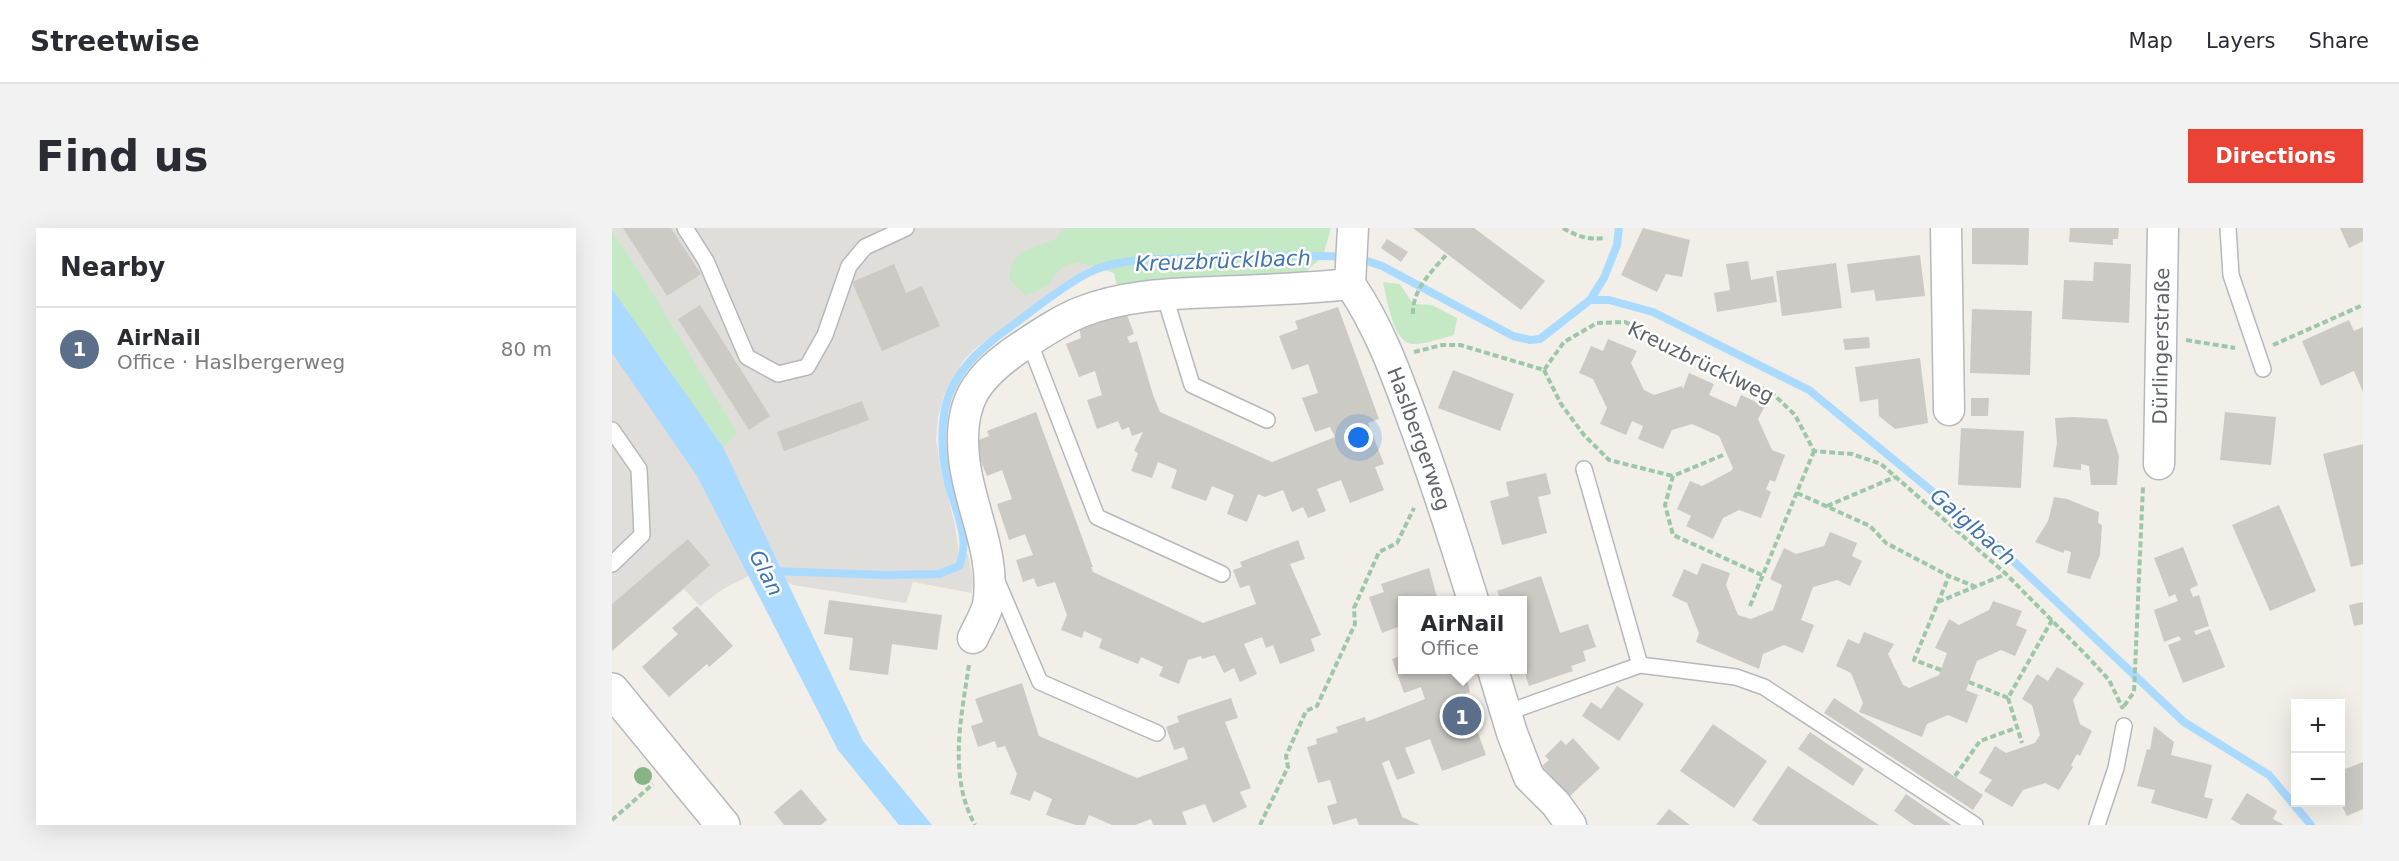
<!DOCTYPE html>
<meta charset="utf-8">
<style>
:root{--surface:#fff;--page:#f2f2f3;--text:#2b2b33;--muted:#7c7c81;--line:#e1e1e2;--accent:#ea4335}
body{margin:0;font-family:"DejaVu Sans",sans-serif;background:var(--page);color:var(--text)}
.controls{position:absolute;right:18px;bottom:18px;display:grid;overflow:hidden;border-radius:0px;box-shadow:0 6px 24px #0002}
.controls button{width:54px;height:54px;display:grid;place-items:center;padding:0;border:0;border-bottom:2px solid var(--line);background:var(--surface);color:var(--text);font:30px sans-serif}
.you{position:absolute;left:747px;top:210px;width:21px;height:21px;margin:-15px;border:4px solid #fff;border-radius:50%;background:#1a73e8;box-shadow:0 0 0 9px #1a73e833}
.badge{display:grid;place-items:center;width:39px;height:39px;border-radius:50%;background:var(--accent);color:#fff;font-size:20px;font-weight:700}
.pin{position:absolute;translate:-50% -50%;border:3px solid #fff;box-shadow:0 2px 6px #0006}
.popup{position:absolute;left:786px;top:368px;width:129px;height:78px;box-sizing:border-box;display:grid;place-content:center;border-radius:0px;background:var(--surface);filter:drop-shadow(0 2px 4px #0005);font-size:20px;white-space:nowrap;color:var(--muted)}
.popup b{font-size:22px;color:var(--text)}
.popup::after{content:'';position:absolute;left:50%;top:100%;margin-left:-12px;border:12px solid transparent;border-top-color:var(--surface)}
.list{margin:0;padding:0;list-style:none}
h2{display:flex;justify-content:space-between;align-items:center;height:78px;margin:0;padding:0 24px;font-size:26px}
h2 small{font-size:20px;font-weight:400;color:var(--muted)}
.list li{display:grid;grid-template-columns:39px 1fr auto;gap:18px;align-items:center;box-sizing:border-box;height:84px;padding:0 24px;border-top:2px solid var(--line)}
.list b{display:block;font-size:22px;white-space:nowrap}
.list p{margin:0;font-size:20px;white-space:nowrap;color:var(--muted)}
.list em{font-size:20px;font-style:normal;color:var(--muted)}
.map{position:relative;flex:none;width:1751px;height:597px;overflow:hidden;border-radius:0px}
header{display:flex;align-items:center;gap:36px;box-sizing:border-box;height:84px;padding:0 30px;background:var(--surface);border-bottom:2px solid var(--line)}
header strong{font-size:28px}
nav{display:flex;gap:33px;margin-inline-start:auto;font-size:21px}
.intro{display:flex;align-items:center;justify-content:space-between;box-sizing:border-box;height:144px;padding:0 36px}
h1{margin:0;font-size:42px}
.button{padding:15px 27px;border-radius:0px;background:var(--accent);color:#fff;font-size:21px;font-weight:700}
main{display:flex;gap:36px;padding:0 36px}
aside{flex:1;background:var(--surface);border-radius:0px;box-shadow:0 6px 24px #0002}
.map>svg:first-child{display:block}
.industrial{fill:#e0deda}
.green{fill:#c5e8c5}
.water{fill:#aadaff}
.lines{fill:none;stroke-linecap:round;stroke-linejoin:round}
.stream{stroke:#aadaff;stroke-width:8}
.building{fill:#cccac5}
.service-casing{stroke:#b5b8bc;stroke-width:18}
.minor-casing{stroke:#b5b8bc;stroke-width:33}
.tertiary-casing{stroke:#b5b8bc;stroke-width:36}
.path{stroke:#9cc7a9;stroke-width:4;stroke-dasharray:6 3;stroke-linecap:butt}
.service{stroke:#fff;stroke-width:15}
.minor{stroke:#fff;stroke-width:30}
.tertiary{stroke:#fff;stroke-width:33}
.tree{fill:#89b387}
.labels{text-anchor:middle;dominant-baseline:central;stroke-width:5;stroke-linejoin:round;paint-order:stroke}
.street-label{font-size:20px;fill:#5f6368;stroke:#fff}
.water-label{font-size:21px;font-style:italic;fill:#4174aa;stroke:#fff}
</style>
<header>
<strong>Streetwise</strong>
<nav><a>Map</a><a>Layers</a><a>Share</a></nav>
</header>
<div class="intro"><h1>Find us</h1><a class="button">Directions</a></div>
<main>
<aside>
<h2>Nearby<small></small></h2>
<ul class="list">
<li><span class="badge" style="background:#5c6f8a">1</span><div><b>AirNail</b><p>Office · Haslbergerweg</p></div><em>80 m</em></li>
</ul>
</aside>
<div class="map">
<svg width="1751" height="597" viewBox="0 0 1751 597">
<rect width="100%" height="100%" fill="#f1efe8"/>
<!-- industrial -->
<path class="industrial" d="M0,0H713L481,37L450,56L389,101L365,119L351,133L332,167L326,189L324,211L328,238L343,297L347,328L356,326L361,352L360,365L301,354L294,375L181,357L150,341L111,361L88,378L72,361L0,423Z"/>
<!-- green -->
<path class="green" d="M454,0H719L711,28L686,51L505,59L502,45L466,34L451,39L443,46L438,56L414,68L398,52C396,21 422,21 445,10L446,6Z
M0,3L36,57L125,205L111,219L0,61Z
M771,54L788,56L801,76L820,77L845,90L842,107C830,110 812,117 800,116C781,114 775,71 771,54Z"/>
<!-- water -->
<path class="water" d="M0,61L111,219L251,513L320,597H287L226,522L85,248L0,125Z"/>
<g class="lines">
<!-- stream -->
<path class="stream" d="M746,30L770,38L901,108L918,112L928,111L978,72L992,50L1005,17L1007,0
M978,72H997L1041,84L1197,162L1378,311L1572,494L1657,547L1699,597
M159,343L275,347L327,346L347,338C360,309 341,279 335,250C330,229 329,209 332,187C337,148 367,121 398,99C423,81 449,59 476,45C506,30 542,32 575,30C627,28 681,26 734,29"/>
</g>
<!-- building -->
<path class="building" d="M11,0H59L89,46L55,68Z
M801,0H862L933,53L909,82Z
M1031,0L1078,12L1070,49L1054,46L1045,64L1009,47Z
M1360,0H1417L1416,37L1360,36Z
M1458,0H1507L1506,11H1501V17L1457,14Z
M1728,0H1751V13L1737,20Z
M775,11L796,24L789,34L769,20Z
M1308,27L1313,68L1264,73L1262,62L1239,65L1235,36Z
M1136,33L1139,52L1161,48L1165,74L1105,84L1102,65L1118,62L1114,36Z
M1482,34L1519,36L1517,95L1450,91L1452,52L1481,53Z
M1224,35L1230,80L1170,88L1164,43Z
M282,36L294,65L310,58L328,98L270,123L240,54Z
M88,77L158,188L137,202L66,91Z
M726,79L767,191L756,195L772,236L763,239L772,262L738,275L729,252L705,261L714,283L696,290L691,279L680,284L671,262L653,269L646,266L635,294L615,286L622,267L600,258L594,273L559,260L565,242L546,234L540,250L519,243L526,225L522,223L531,204L520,208L517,199L510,202L506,193L485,201L475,172L490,167L483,143L467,149L454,116L469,110L467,99L514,84L522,106L515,109L518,115L525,113L541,167L548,184L660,234L723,209L718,199L703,204L690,170L706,165L696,136L680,142L667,108L686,101L683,93Z
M1360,81L1420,83L1418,147L1358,145Z
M1737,92L1742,103L1751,99V164L1742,143L1709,158L1690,113Z
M1257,109L1258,120L1233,122L1231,111Z
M996,111L1025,123L1019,135L1032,162L1042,167L1070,158L1071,161L1077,145L1102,156L1097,167L1124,179L1129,167L1153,178L1146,191L1160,222L1173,227L1163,254L1158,252L1154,261L1159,264L1149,290L1127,282L1111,290L1101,311L1074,298L1079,288L1065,281L1078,253L1090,258L1119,243L1121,240L1107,208L1080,196L1060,202L1051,221L1026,211L1031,198L1020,193L1014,207L988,196L995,180L981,151L967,145L979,118L991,123Z
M1308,130L1316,195L1283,201L1267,188L1266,171L1248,174L1243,139Z
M841,142L902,166L888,203L826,180Z
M1359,170H1377L1376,188H1359Z
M250,173L257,192L172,223L165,204Z
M424,184L481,339H479L481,344L591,395L644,376L637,357L628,360L621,342L630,339L628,334L686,312L693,331L678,336L709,407L699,411L703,423L668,436L661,417L654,420L650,409L632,416L645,446L628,454L622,440L612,445L603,427L590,431L589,428L576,432L567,456L547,448L551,439L529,429L526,436L487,420L490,411L472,403L470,410L449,402L455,387L443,354L425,359L422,350L411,354L404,332L421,327L413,306L397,312L385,276L400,271L390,242L375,248L361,214L377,208L375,203Z
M1613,184L1664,189L1659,237L1608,232Z
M1461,189L1495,191L1507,228L1505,257H1479L1477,238L1469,236V242L1441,239L1445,215L1443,190Z
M1349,200L1412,203L1409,260L1346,257Z
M1751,216V336L1739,339L1711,226Z
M934,245L939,266L926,269L935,305L890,317L878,273L897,268L894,254Z
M1442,269L1455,271L1487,284L1486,295L1490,297L1488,327L1478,351L1455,345L1459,324L1453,322L1451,325L1423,314L1436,293Z
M1667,277L1704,363L1658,383L1620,297Z
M1218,304L1245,315L1240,328L1250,333L1238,358L1225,352L1201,359L1189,392L1202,397L1191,425L1172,417L1151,426L1147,441L1084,414L1087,405L1075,375L1060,368L1072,341L1085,347L1090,335L1118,345L1114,357L1126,387L1139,391L1161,382L1170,357L1158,351L1172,320L1184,326L1212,318Z
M76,311L98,337L0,423V376Z
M1571,319L1586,357L1578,361L1581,369L1587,367L1597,398L1582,403L1584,407L1598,401L1613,439L1571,455L1556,417L1569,412L1567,408L1552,414L1542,382L1566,373L1563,366L1557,369L1542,330Z
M817,340L825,369L827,368L829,372H790V411L786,399L770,405L757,369L772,364L769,356Z
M929,348L948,405L976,396L984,419L971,423L974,433L959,438L961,443L917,458L910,437V372H889L885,363Z
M217,372L330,387L325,422L280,416L276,447L237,442L241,410L212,406Z
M1381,373L1410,383L1404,397L1415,402L1403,428L1389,422L1365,433L1354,462L1366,467L1355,495L1336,487L1315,496L1310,509L1247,484L1251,475L1239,445L1224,438L1236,411L1247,416L1252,404L1282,416L1276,426L1291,457L1297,460L1327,447L1335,425L1323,420L1337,391L1347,397L1377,382Z
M1751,374V396L1742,398L1737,377Z
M85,378L121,418L97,439L95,436L57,469L30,439L66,406L60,400Z
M790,427V442H853L858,464L852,466L874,527L830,543L818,511L793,520L803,545L785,552L777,532L770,535L790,589L808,597H747L744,590L721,597L715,578L725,575L718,552L706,555L695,519L705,516L704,511L726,504L724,499L753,489L754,494L813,471L809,459L792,465L780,431Z
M1445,439L1472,455L1461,472L1468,496L1480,503L1468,528L1465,526L1459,537L1461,539L1447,562L1433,555L1411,562L1400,579L1372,563L1380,552L1367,545L1383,518L1394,525L1423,515L1428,507L1420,477L1410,471L1425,446L1436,453Z
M410,455L427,508L525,550L576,531L572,519L562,522L554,499L567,494L565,488L619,470L626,490L613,494L639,560L628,564L635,579L601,595L593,576L570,584L575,597H541L539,591L523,597H500L477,587L473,597H464L434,587L440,571L422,563L418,573L398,566L405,546L393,518L385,520L383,513L366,519L359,498L371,494L363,471Z
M1005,458L1032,476L1007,513L970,488L979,474L989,481Z
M1222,470L1371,567L1361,582L1212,485Z
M1101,496L1155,533L1122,580L1068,543Z
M1542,498L1562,514L1559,527L1600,537L1592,569L1601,571L1595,591L1539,575L1543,562L1525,558L1535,521L1538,522Z
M1198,504L1252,541L1241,558L1186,521Z
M961,510L988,540L958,568L930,538L937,532L933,528L949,512L954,517Z
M1751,534V581L1735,588L1728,574V543Z
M1176,538L1267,597H1148L1140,592Z
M189,561L215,592L209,597H172L162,584Z
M1635,565L1665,583L1661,591L1672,597H1629L1619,591Z
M1294,566L1339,597H1302L1282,583Z
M1057,581L1078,597H1044Z"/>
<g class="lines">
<defs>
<path id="service" d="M73,0L94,33L135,129L166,146L195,139L213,107L237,38L253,19L294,0
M1616,0L1619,47L1651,141
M552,66L580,157L655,192
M417,113L485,289L610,346
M0,202L27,241L30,307L0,336
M972,241L1028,437
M384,351L428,454L545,505
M894,485L1028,437L1124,449L1152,459L1363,597
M1485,597L1504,540L1512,498"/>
<g id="minor">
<path d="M1334,0L1337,182"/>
<path id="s1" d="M738,56C768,100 785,148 803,198C824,255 843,314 861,372"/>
<path d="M738,56L741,0"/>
<path id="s2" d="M1547,236L1551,0"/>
<path d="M361,410C366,399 373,388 376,377C385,327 357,279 352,230C346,173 364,149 410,118C428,106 449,92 469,84C512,67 557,66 602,64C648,62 693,61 738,56"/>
<path d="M881,442L900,505L917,549L944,576L959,597"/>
</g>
<path id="tertiary" d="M0,462L111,597"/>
</defs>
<!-- service casing -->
<use href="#service" class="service-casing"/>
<!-- minor casing -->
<use href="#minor" class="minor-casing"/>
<!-- tertiary casing -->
<use href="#tertiary" class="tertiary-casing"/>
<!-- path -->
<path class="path" d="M951,0C966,9 977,12 994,10
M801,86C800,62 820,43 835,26
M1574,112L1623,120
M1661,117L1751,77
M802,124L830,117H848L932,142L952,114L985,95L1013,94L1160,165L1183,187L1202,223L1240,226L1269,236L1394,346L1476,429L1497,452L1511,481
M932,142L949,176L972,207L997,232L1061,248
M1111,227L1061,248L1053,277L1061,307L1152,348
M1185,265L1258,298L1274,315L1337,348L1362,358
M1215,278L1283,249
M1326,374L1394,346
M1138,378L1202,223
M357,437C349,490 336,548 363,597
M1329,442L1302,432L1337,348
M1357,454L1396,470L1440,392
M1396,470L1410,515
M1512,478L1522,464L1531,258
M1343,548L1368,513L1404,500
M0,592L41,556
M648,597L676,539L674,528L694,483L705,478L743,396L742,380L767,324L785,315L802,280"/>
<!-- service -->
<use href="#service" class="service"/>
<!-- minor -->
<use href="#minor" class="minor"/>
<!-- tertiary -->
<use href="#tertiary" class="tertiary"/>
</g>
<!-- trees -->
<circle class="tree" cx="31" cy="548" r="9"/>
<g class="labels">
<!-- street labels -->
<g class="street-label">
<text stroke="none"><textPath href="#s2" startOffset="118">Dürlingerstraße</textPath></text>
<text transform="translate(1089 134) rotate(26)">Kreuzbrücklweg</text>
<text stroke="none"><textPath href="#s1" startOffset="170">Haslbergerweg</textPath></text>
</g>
<!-- water labels -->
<g class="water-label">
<text transform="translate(611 33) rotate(-2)">Kreuzbrücklbach</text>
<text transform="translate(1361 299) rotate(41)">Gaiglbach</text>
<text transform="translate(154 345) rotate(63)">Glan</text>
</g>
</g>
</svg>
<div class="controls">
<button>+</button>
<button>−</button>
</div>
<div class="you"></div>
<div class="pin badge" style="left:850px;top:488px;background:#5c6f8a">1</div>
<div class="popup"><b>AirNail</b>Office</div>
</div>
</main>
